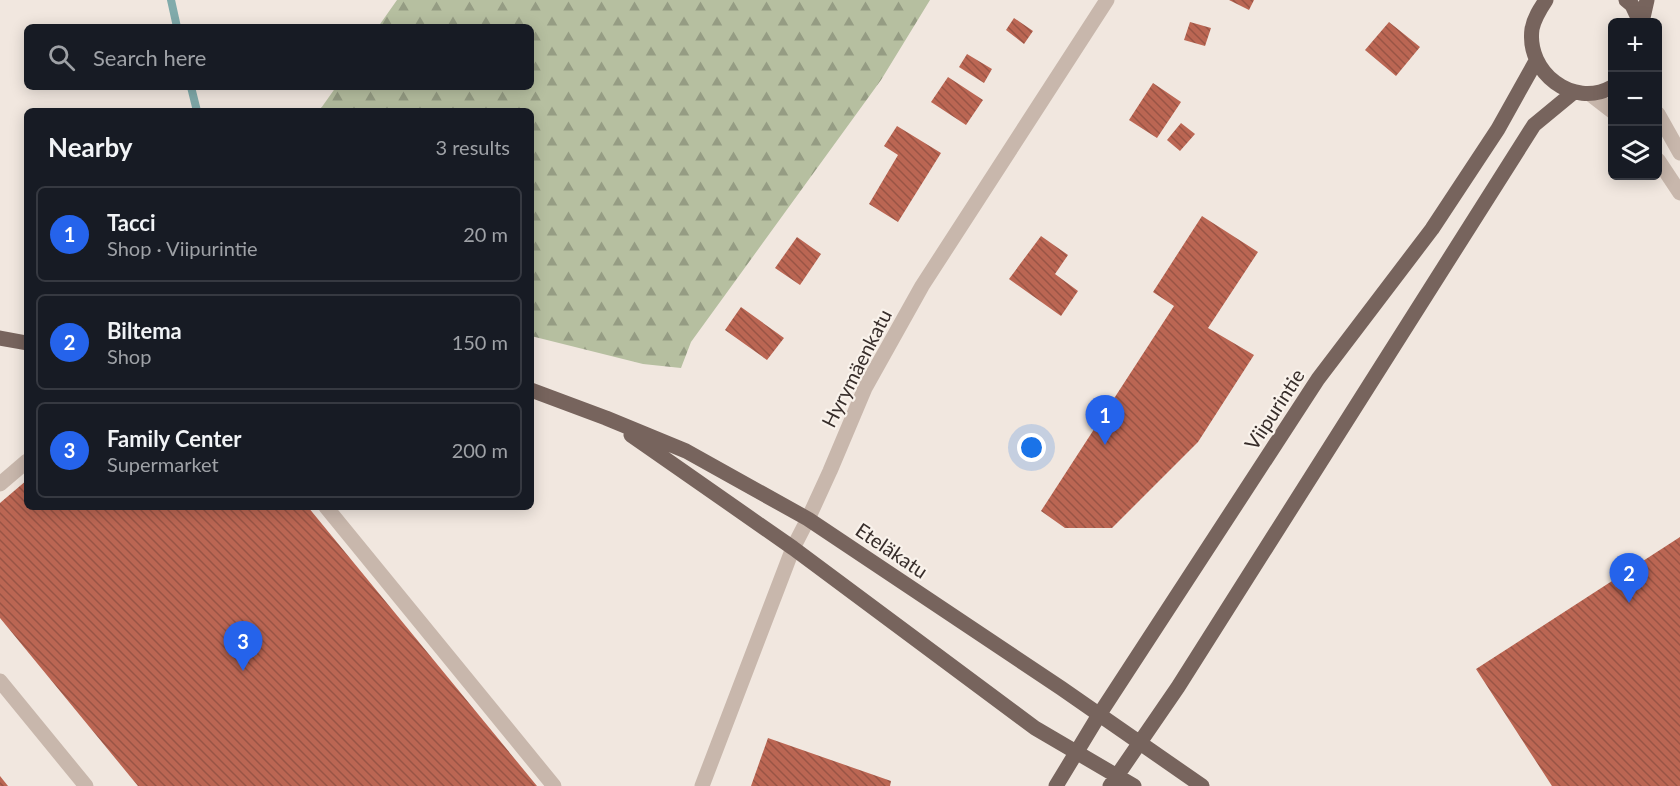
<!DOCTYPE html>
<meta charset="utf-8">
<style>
:root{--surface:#171b24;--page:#20242c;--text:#f1f3f6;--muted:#9ea1a6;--line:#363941;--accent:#2563eb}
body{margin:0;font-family:Lato,sans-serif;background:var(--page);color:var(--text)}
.controls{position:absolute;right:18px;top:18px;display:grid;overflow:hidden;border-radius:9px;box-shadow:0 3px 15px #0003}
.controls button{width:54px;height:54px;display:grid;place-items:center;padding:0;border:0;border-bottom:2px solid var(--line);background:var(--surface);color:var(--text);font:30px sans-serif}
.you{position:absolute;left:1032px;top:448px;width:21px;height:21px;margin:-15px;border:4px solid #fff;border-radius:50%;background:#1a73e8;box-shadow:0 0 0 9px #1a73e833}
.badge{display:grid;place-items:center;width:39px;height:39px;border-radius:50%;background:var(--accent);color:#fff;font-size:20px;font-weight:700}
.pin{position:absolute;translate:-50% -50px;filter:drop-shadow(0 2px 3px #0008)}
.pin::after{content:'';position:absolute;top:32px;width:21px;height:18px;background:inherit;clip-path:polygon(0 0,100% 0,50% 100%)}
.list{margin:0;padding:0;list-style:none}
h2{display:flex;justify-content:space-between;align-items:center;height:78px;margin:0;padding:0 24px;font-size:26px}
h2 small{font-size:20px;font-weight:400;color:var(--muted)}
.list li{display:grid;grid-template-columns:39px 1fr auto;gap:18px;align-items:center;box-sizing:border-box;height:96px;margin:0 12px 12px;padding:0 12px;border:2px solid var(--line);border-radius:9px}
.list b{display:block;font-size:22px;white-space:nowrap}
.list p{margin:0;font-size:20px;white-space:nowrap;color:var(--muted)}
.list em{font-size:20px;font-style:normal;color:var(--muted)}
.icon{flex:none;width:33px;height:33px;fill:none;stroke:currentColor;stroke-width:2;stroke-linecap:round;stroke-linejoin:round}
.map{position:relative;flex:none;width:1680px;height:786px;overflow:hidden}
.search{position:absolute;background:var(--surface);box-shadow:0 3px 15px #0003;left:24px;top:24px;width:510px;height:66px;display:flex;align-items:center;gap:15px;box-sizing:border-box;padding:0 21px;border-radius:9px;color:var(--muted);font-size:22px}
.panel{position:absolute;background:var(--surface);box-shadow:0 3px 15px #0003;left:24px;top:108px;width:510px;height:402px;border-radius:9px}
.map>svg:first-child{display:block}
.forest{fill:url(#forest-firs)}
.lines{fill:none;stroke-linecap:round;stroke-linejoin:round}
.stream{stroke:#81abab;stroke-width:8}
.building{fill:url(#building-back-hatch)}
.minor{stroke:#c8b7ac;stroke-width:15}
.major{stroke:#77645d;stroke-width:15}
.labels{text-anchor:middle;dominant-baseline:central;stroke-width:4.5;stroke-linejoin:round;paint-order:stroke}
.street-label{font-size:20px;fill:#372d2a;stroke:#f9f2eb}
</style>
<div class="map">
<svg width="1680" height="786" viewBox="0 0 1680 786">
<defs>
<pattern id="forest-firs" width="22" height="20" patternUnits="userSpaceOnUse" patternTransform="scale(1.5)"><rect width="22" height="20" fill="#b6bfa0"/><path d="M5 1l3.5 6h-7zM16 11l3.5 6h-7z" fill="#959c83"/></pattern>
<pattern id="building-back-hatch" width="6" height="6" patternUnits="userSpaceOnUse" patternTransform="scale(1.5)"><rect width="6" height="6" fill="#bb6653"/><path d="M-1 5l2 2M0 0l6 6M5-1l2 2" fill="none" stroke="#995445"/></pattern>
</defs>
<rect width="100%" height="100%" fill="#f1e7df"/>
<!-- forest -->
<path class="forest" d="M397,0H930L881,80L691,342L681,368L643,364L531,336V111H319L336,87H531V27H378Z"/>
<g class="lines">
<!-- stream -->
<path class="stream" d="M171,0L177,27
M191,87L197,111"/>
</g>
<!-- building -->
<path class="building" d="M1229,0H1254L1249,10Z
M1014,18L1033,31L1024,44L1006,30Z
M1190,22L1211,28L1205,46L1184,40Z
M1389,22L1420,47L1396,76L1365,50Z
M967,54L992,69L984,83L959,67Z
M948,77L983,100L966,125L931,102Z
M1153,83L1181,102L1157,138L1129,120Z
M1181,123L1195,134L1180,151L1167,140Z
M897,126L941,153L898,222L869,204L898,155L884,146Z
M1202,216L1258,252L1208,328L1254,355L1198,442L1112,528H1065L1041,511L1174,306L1153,292Z
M1041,236L1068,255L1055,274L1078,291L1061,316L1009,279Z
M797,237L821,254L800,285L775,268Z
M741,307L784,338L767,360L725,330Z
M27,480V507H308L537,786H138L0,618V503Z
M1680,537V786H1552L1476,669Z
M768,738L891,781L890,786H751Z
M0,776L8,786H0Z"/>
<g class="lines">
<!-- minor -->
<path class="minor" d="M1590,94L1612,111
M1658,114L1680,153
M1658,160L1680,193
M0,484L27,461
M326,507L554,786
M0,681L86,786
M702,786L793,548L808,519L830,471L865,388L922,286L1107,0"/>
<!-- major -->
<path class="major" d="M1546,0C1540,9 1534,18 1532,29C1526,72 1573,109 1612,87
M1626,0L1632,5L1640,22
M1642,22L1647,0
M0,338L27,343
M531,390L606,418L686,451L808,519L1061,688L1202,786
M631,435L793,548L1035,728L1134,786
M1056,786L1099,715L1318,379L1432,229L1498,129L1536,61
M1110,786L1178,687L1534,125L1574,92"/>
</g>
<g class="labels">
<!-- street labels -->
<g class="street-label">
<text transform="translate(856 368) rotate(-63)">Hyrymäenkatu</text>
<text transform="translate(1274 409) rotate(-57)">Viipurintie</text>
<text transform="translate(892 550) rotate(34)">Eteläkatu</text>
</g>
</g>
</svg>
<div class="controls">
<button>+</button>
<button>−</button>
<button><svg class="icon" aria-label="layers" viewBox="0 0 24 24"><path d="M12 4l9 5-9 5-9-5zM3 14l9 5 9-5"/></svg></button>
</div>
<div class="you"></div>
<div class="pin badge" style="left:1105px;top:445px">1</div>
<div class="pin badge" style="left:1629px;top:603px">2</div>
<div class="pin badge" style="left:243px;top:671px">3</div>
<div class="search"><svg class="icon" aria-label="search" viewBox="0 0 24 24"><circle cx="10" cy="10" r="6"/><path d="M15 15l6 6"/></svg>Search here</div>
<section class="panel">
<h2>Nearby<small>3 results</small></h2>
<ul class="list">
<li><span class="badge">1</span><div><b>Tacci</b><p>Shop · Viipurintie</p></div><em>20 m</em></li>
<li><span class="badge">2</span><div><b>Biltema</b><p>Shop</p></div><em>150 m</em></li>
<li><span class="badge">3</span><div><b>Family Center</b><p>Supermarket</p></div><em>200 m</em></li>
</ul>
</section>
</div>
